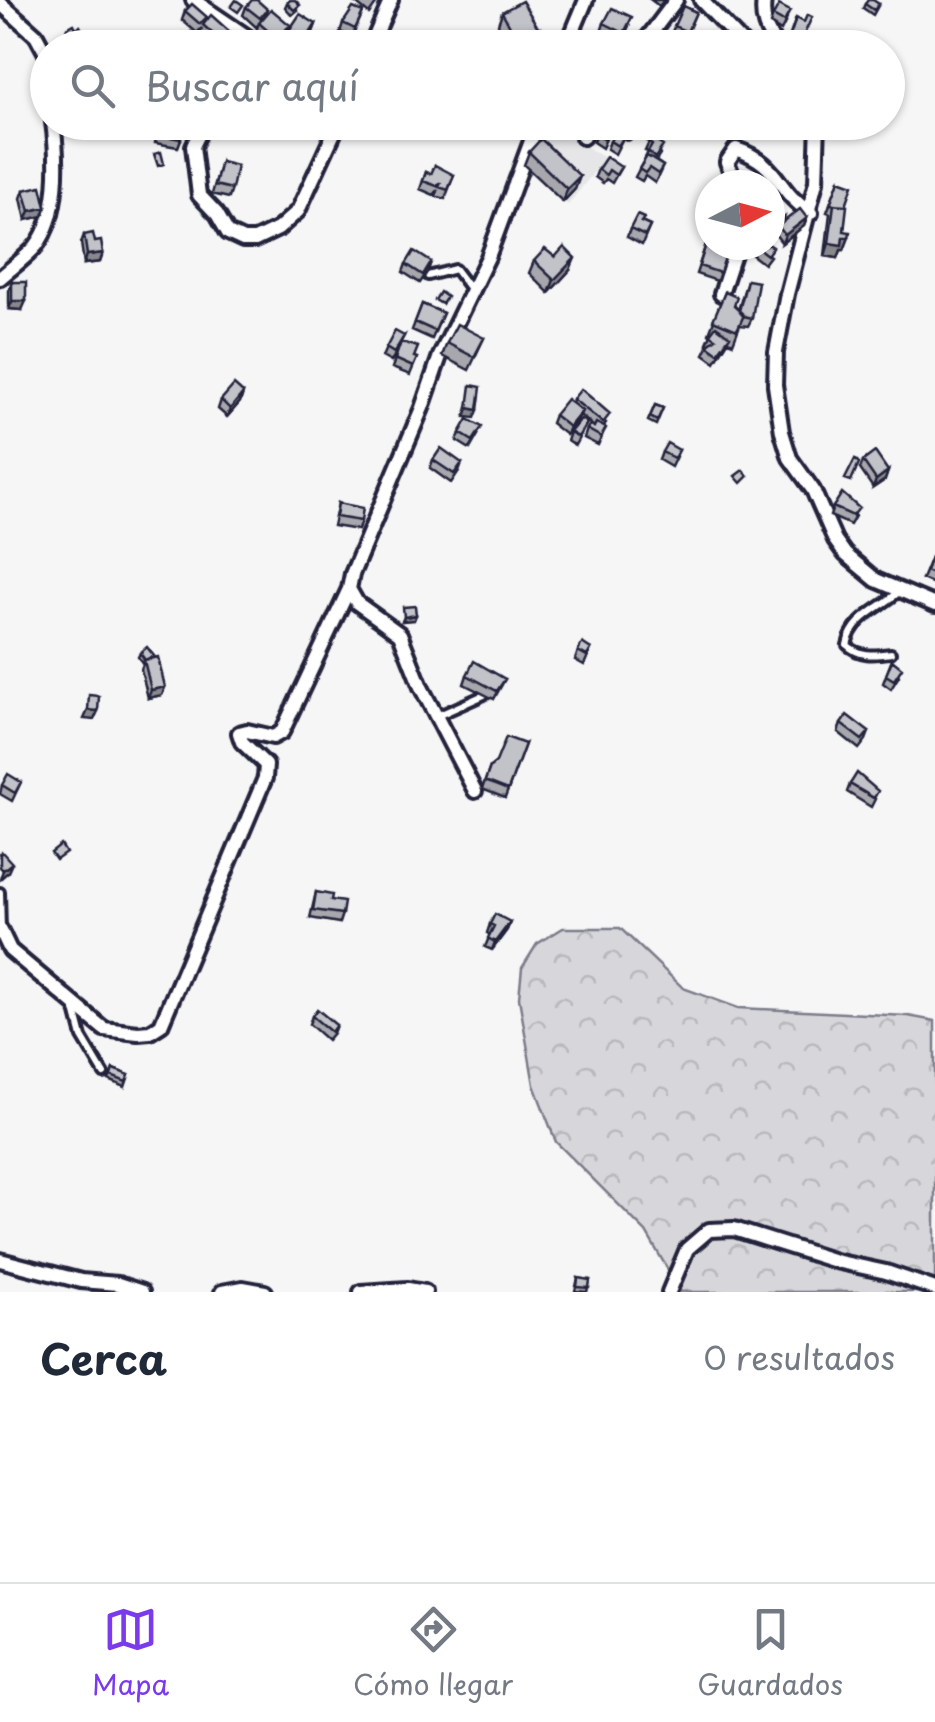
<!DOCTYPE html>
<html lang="es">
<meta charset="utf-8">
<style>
:root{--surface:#fff;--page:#f2f2f3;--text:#1f2937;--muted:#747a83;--line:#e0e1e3;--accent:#7c3aed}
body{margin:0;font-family:"Playpen Sans",sans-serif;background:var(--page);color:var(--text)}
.compass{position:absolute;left:695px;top:170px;width:90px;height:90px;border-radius:50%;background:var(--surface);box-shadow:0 2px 8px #0004;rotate:84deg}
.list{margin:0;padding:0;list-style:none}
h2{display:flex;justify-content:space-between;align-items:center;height:130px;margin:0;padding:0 40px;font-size:42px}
h2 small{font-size:32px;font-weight:400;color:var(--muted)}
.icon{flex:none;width:55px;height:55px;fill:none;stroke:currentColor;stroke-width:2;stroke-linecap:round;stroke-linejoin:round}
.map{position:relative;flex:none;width:935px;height:1292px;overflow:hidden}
.search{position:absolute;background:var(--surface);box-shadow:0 2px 8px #0004;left:30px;right:30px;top:30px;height:110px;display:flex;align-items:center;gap:25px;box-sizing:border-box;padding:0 35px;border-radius:55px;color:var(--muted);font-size:38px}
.sheet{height:290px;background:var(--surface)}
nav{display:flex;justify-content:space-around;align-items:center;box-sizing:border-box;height:140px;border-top:2px solid var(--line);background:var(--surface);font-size:28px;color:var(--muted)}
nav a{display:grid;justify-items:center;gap:5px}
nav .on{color:var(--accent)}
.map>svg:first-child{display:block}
.built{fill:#e6e6e9}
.forest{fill:url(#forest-crowns);stroke:#7c7c8b;stroke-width:2.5}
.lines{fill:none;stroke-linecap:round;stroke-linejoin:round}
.lane-casing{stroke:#22223b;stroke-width:14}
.street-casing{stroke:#22223b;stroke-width:20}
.lane{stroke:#fff;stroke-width:6}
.street{stroke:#fff;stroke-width:12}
.wall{fill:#a7a7ad;stroke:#22223b;stroke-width:2.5}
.shaded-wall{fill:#88888d;stroke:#22223b;stroke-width:2.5}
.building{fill:#c2c2c9;stroke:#22223b;stroke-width:2.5}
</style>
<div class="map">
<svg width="935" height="1292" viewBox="0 0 935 1292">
<defs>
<pattern id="forest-crowns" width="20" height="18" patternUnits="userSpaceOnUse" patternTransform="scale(2.5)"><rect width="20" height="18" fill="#d7d7db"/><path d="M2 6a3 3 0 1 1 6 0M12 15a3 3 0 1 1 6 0" fill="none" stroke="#b8b8bd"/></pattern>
</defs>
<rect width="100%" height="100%" fill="#f6f6f7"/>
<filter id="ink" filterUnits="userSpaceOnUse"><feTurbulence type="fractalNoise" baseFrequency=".01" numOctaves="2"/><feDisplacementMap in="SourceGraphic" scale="20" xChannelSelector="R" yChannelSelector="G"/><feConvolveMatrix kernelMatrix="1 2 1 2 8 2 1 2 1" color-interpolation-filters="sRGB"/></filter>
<g filter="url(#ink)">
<!-- built -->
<path class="built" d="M541,123H547L605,158L568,205L524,169Z"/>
<!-- forest -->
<path class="forest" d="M563,928H620L683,988L738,1008L908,1016L935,1021V1292H681L646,1232L556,1142L534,1085L519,998L522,968L537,944Z"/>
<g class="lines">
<defs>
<path id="lane" d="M614,122L627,135
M428,276L455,269L470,289
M891,653C874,655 860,657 847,645C853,617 880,609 900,591
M437,716L484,695
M0,892L1,930
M74,1006L82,1037L104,1074"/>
<path id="street" d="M193,0L264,48
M701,0L747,48
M764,0C761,21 766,31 778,48
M0,3L36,35L48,57
M370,48L391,0
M566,48L586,0
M640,48L676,0
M818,122L816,182L787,294L776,352L775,385L782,432L790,458L813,490L835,540L845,554L876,580L935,605
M201,130L193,146L199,195L217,214L228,233L243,240H255L278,229L298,211L339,122
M583,137L590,122
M736,185L727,162L736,149C781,164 775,191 811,213
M0,278C11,268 26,258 36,246C60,215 58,159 53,122
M721,294L737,245
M475,791L421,687L400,634L357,603L349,589L352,574L422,408L440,356L488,257L538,122
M0,929L10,950L104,1029L138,1033L150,1032L161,1025L265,778L266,765L242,742L239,733L247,731L273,737L282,732L349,589
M0,1260L81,1281L118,1284L142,1292
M222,1292L243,1288L265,1292
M361,1292L408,1289L425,1292
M669,1292L687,1249L709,1230L734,1229L835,1261L886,1272L935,1289"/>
</defs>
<!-- lane casing -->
<use href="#lane" class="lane-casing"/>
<!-- street casing -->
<use href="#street" class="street-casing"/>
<!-- lane -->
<use href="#lane" class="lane"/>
<!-- street -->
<use href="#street" class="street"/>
</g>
<!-- wall -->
<path class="wall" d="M352,0H379L369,14Z
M651,0H664L659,6Z
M287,3L298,10L292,15L285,7Z
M865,4H879L873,15L863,8Z
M683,6L696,12L684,40L671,34Z
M246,7L267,9L265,16L290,25L286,33L274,48L256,32L258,25L256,27L243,15Z
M185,11L205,23L230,32L227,41L221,48H216L200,34L202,28L197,33L182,20Z
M363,12L352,37L340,32L343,23Z
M502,12L534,42L531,48H510L498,24Z
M773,16L787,19L781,31L770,24Z
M796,18L799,48L786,47Z
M604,23L629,26L621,42L601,32Z
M316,24L311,37L304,48H280L282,41Z
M67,28L89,48H70L64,36Z
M159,122H185L182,131H180L181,139L178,147L155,143Z
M558,122H582L573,135L557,125Z
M620,122H640L634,132Z
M609,132L602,148L593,142L596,134Z
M623,138L615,154L607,149L610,141Z
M651,138L660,155L656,161L663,166L655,183L645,176L642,181L635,177L645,158L648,152L645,151Z
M529,152L580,176L575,189L563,202L524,165Z
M221,162L232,189L229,198L212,194Z
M621,167L612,183L606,179L603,183L595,177L598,169Z
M426,172L431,174L454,175L445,199L436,196L438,190L434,195L420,189Z
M839,180L846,206L844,231L849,237L844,250H841L838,258L825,256L830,213L827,212Z
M24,190L46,207L43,216L26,220L21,198Z
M770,211L783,222L807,218L804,226L782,243L775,234L777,230L770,235Z
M641,222L650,226L642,245L627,237L630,229Z
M84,235L103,253L100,262L84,264L81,243Z
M706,244L718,248L715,245H726L723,249L727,251L717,281L696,274Z
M754,245L770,256L764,264L751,254Z
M555,257L570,270L549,293L529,273L534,261Z
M431,262L428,271L420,283L403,272L406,264Z
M747,280L752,318L748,326L740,325L733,343L728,341L715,362L704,354L709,344L707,343L711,334L709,333L725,292L738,310Z
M12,282L22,310L9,309V290Z
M422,304L443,313L432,339L412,330Z
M404,336L391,362L382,357L386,348Z
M484,338L469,370L442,356L447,343Z
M401,342L414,357L417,358L410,375L392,368Z
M243,393L240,402L227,417L218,409L221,400Z
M573,399L606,423L604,427L602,436L598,445L584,438L587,429L594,427L580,415L566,435L551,423L554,415L572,403Z
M655,405L663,408L656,425L648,421Z
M587,423L575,445L567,441L570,432Z
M460,433L478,435L470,449L457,441Z
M679,450L671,467L659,460L662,452Z
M433,460L462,463L459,471L451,483L430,468Z
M863,461L888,471L885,480L873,488L860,469Z
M338,503L361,521L358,530L333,526Z
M833,507L855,516L850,525L830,516Z
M931,557L935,559L934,584L922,579Z
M591,649L584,665L575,660L578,651Z
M140,653L153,658L165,687L162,695L148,698L141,669L143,664L138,657Z
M892,660L899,676L891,689L883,683Z
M467,675L505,679L494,699L464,684Z
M841,724L869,732L866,740L859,749L838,732Z
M525,744L505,798L482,789L490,767Z
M21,782L12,801L0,794L2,785Z
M850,784L875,799L871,807L847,792Z
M316,892L331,900L342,914L339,923L310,918Z
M510,922L507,930L492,950L485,947L490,935L487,933L490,924Z
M312,1016L336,1025L333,1033L327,1040L309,1024Z
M113,1069L129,1075L125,1087L109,1080Z
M578,1278L590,1280L587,1292L575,1291Z"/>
<!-- shaded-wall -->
<path class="shaded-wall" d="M316,24L311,37L304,48H301Z
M290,25L286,33L274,48L277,39Z
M539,29L531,48H523L532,33Z
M580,176L575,189L563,202L567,189Z
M46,207L43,216L26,220L30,211Z
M784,218L781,226H778L777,230L770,235L773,227Z
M807,218L804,226L782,243L785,235Z
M843,237H849L844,250H841L838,258L825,256L829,243Z
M103,253L100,262L84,264L87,255Z
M575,258L570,270L549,293L554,280Z
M12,301H26L22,310L9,309Z
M243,393L240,402L227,417L230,409Z
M468,408L478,410L475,418L465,417Z
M582,411L578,419L566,435L569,427Z
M888,471L885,480L873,488L876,480Z
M416,615L414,620L402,621L404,617Z
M165,687L162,695L148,698L151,690Z
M88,710L98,711L94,720L84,719Z
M12,863L8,872L0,879L3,870Z
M510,922L507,930L492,950L495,942Z"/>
<!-- building -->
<path class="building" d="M236,0L243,5L238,12L231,7Z
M252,0H257L267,9L260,18L246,7Z
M290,0H295L300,5L294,10L287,3Z
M868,0H873L879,4L874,10L865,4Z
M522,1L539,29L532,33L535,37L524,43L521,36L517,38L502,12Z
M192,4L207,17L200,24L185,11Z
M779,5L790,11L784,22L773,16Z
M683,6L696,12L687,32L674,26Z
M353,8L363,12L355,29L343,23Z
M612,8L632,17L624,33L604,23Z
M271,9L290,25L277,39L259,23Z
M300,14L316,24L301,48H292L282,41Z
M211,15L230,32L222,42L203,25Z
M807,15L812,17L798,48H793L795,41L789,39L796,18L804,22Z
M74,24L76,28L80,26L90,44L84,48H77L67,28Z
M191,32L204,42L200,48L181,47Z
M161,122H180L181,139L159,135Z
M600,127L609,132L605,140L596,134Z
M615,133L623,138L618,146L610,141Z
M651,138L663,146L655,158L648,152L652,145L648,142Z
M541,139L580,176L567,189L529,152Z
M161,152L164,164L158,166L154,154Z
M647,156L663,166L658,174L649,168L645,173L639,169Z
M606,157L621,167L616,175L609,170L606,175L598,169Z
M221,162L237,166L232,189L215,185Z
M435,165L454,175L448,190L439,187L441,182L437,186L423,181L426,172L431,174Z
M839,180L853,185L846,205L830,204Z
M41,186L46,207L30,211L24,190Z
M834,204L847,206L844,231L850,232L849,237H843L842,245L829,243Z
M776,207L784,218L773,227L770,223V211Z
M800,209L807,218L785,235L778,226Z
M637,215L644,218L641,222L650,226L645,236L630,229Z
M93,233L95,242L101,241L103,253L87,255L84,235Z
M706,244L727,251L720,273L699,266Z
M754,245H770L773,247L767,255Z
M564,247L575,258L554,280L534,261L545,249L555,257Z
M414,251L431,262L423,275L406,264Z
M747,280L758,282L752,318L743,316L739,311Z
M12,282H26V301H12Z
M440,292L447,297L442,304L435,300Z
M725,292L737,297L734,306L744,315L737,330L713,320Z
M422,304L443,313L435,331L415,322Z
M457,324L484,338L474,357L447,343Z
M716,326L730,336L718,353L707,345L716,338L710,334Z
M395,331L404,336L394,353L386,348Z
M401,342L418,347L414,357L417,358L413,367L395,359Z
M234,385L243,393L230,409L221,400Z
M471,385L481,387L478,410L468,408Z
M581,389L610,414L603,423L573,399Z
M567,399L582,411L569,427L554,415Z
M655,405L663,408L657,421L650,417Z
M468,419L482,427L473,441L460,433Z
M581,419L587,423L578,437L570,432Z
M596,423L606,428L601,437L587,429L590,424L594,427Z
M667,443L679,450L674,458L662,452Z
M441,448L462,463L454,474L433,460Z
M875,452L888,471L876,480L863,461Z
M855,459L859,463L851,481L845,479Z
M743,470L748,476L741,483L735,476Z
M842,493L859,508L853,516L833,507Z
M338,503L363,508L361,521L336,517Z
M931,557L935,559V575L926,571Z
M415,606L416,615L404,617L403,607Z
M582,643L591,649L587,656L578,651Z
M147,647L154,656L145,660L140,653Z
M158,657L165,687L151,690L144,660Z
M892,660L902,668L894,680L886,675Z
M474,661L505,679L497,691L467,675Z
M89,695L99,696L98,711L88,710Z
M847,715L869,732L862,740L841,724Z
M506,737L525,744L508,790L485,781L490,767L496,762Z
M857,773L878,791L874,798L850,784Z
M8,774L21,782L15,793L2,785Z
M61,845L66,853L56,860L51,853Z
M2,852L12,863L3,870L0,867V854Z
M316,892L332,895L331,900L344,902L342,914L313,910Z
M495,914L510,922L495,942L488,938L494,926L490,924Z
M317,1009L336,1025L331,1032L312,1016Z
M113,1069L129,1075L126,1082L111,1076Z
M578,1278L590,1280L589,1288L577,1287Z"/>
</g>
</svg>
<svg class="compass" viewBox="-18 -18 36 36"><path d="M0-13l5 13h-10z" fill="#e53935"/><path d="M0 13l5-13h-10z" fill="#747a83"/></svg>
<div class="search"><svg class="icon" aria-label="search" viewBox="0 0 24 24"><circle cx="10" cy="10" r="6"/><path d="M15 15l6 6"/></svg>Buscar aquí</div>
</div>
<section class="sheet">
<h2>Cerca<small>0 resultados</small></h2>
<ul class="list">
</ul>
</section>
<nav>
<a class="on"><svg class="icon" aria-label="map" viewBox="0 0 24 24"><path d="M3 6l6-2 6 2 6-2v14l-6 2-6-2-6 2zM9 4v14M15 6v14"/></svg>Mapa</a>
<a><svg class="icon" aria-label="directions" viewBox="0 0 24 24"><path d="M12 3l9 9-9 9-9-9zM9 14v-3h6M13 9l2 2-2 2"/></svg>Cómo llegar</a>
<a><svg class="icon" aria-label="saved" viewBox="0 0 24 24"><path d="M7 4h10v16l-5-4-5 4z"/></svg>Guardados</a>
</nav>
